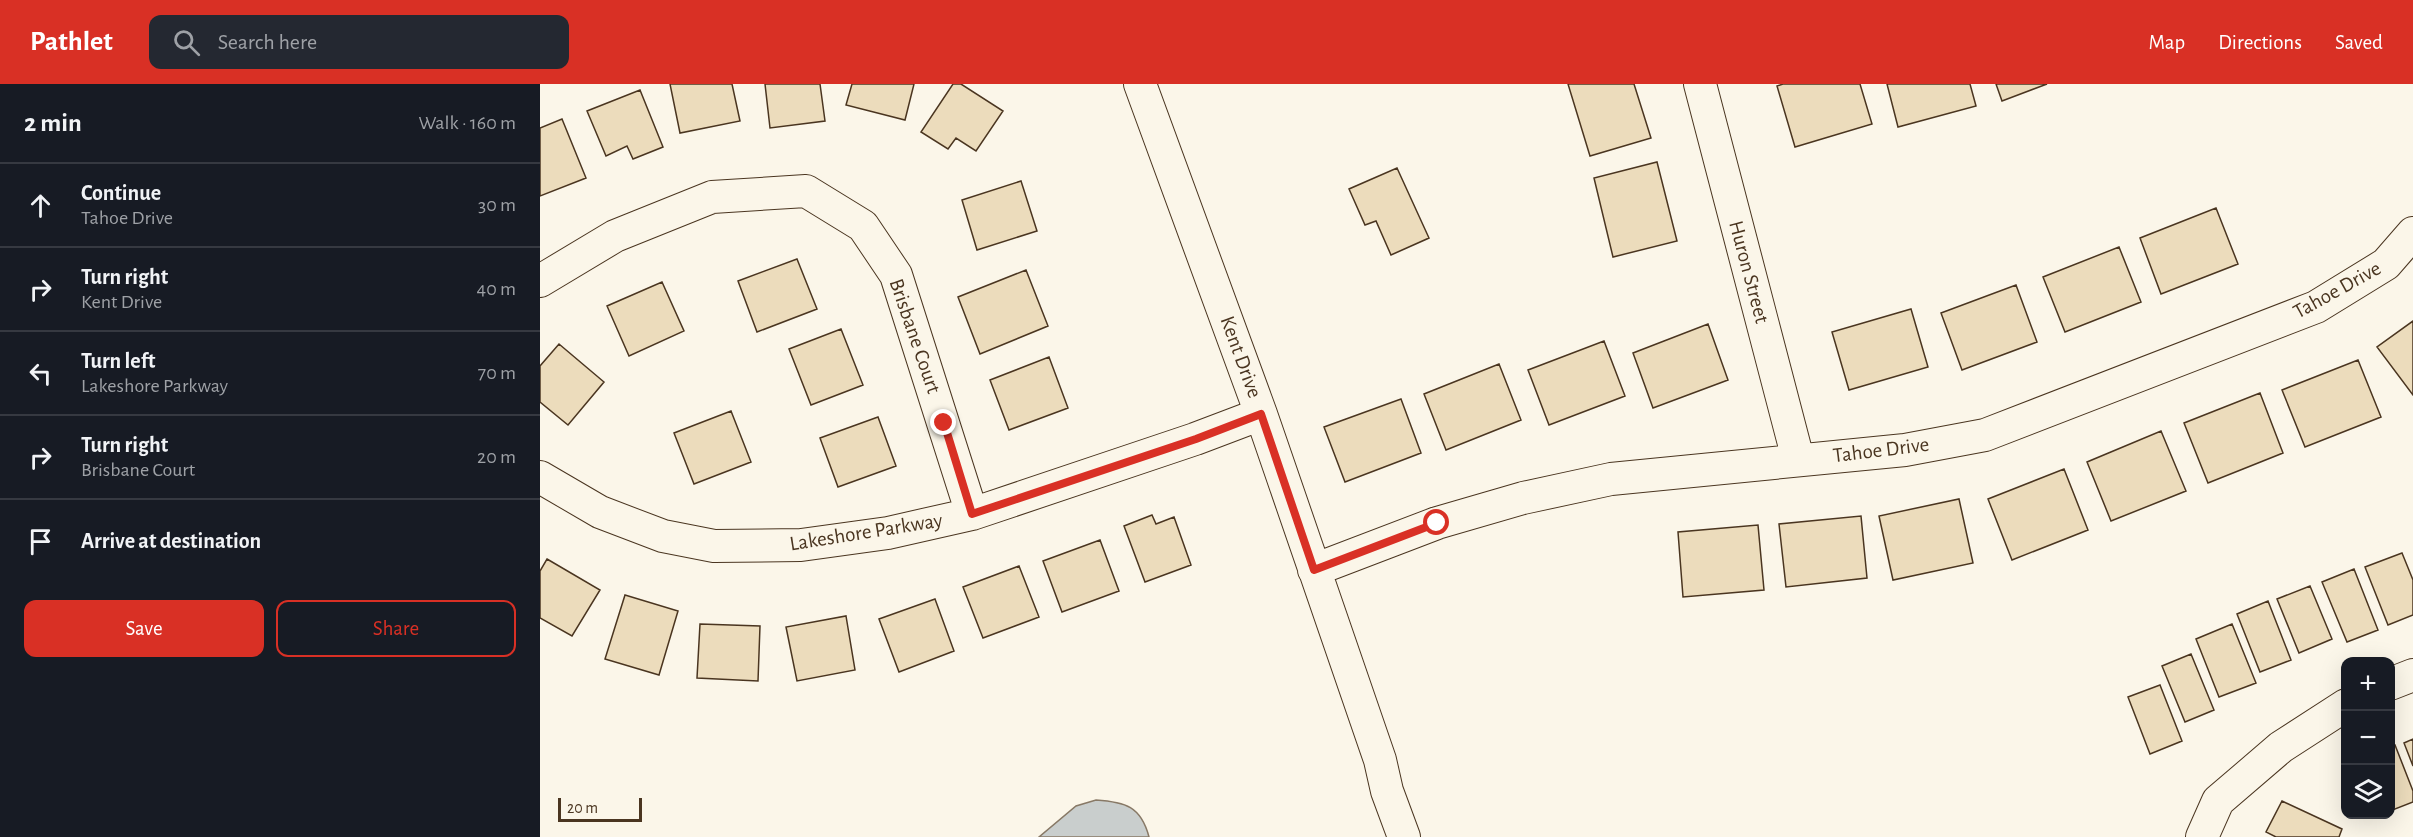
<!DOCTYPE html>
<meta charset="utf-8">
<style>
:root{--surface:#171b24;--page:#242831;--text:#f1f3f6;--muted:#9ea1a6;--line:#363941;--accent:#d93025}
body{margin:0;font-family:"Alegreya Sans",sans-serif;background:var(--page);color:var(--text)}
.controls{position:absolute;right:18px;bottom:18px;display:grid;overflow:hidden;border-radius:12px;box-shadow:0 6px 24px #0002}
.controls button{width:54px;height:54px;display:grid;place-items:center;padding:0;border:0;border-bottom:2px solid var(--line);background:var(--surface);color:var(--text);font:30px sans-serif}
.scale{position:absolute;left:18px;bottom:15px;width:84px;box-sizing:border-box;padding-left:6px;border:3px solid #4a3520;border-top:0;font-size:16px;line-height:21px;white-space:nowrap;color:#4a3520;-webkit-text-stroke:4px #fbf6e9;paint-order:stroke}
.stop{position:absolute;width:18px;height:18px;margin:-14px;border:4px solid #d93025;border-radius:50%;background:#fff}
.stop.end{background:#d93025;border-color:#fff;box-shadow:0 2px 6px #0008}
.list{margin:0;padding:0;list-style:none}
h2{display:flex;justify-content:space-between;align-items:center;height:78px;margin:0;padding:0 24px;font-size:26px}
h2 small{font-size:20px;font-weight:400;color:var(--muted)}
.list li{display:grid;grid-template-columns:39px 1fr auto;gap:18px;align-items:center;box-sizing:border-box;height:84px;padding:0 24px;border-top:2px solid var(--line)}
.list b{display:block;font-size:22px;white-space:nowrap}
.list p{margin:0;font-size:20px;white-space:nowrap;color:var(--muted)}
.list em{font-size:20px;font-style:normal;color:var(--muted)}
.actions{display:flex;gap:12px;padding:18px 24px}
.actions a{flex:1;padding:14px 0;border:2px solid var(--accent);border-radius:12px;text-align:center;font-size:21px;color:var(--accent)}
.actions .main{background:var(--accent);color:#fff}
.icon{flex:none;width:33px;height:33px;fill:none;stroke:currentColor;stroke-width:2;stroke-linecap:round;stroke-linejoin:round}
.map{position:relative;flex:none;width:1873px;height:753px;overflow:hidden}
header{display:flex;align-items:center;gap:36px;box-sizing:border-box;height:84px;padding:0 30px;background:var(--accent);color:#fff}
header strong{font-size:28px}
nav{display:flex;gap:33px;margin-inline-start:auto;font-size:21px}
.search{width:420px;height:54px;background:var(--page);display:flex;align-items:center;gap:15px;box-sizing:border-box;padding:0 21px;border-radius:12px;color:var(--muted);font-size:22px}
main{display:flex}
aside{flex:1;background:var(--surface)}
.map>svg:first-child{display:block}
.water{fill:#c9cecd;stroke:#887966;stroke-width:1.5}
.building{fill:#ecdcbc;stroke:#4a3520;stroke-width:1.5}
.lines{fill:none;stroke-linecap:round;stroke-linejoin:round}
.minor-casing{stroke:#4a3520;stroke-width:34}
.minor{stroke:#fbf6e9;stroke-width:32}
.route{stroke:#d93025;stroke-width:8}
.labels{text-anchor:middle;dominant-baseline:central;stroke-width:4.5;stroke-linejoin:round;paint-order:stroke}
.street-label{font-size:21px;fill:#4a3520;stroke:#fbf6e9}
</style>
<header>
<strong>Pathlet</strong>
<div class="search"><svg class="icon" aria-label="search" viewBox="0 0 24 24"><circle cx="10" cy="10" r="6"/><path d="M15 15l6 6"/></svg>Search here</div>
<nav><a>Map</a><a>Directions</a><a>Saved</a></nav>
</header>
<main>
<aside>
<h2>2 min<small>Walk · 160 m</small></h2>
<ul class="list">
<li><svg class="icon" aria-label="ahead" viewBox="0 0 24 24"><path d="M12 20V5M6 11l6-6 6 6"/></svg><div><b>Continue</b><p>Tahoe Drive</p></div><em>30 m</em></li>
<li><svg class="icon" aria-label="right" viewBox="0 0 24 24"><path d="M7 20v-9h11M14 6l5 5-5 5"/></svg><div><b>Turn right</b><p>Kent Drive</p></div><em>40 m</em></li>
<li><svg class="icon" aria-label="left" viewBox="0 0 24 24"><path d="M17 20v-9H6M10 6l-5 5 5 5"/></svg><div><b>Turn left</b><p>Lakeshore Parkway</p></div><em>70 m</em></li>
<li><svg class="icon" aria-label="right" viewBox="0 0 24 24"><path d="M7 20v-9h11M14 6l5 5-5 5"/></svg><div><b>Turn right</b><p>Brisbane Court</p></div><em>20 m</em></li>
<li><svg class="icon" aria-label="arrive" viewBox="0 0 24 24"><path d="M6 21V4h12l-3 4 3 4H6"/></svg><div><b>Arrive at destination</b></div></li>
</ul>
<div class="actions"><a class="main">Save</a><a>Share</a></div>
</aside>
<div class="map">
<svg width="1873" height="753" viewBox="0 0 1873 753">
<rect width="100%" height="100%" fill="#fbf6e9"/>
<!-- water -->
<path class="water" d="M556,716C585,718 601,722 609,753H499L536,722Z"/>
<!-- building -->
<path class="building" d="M130,0H192L200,37L140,49Z
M225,0H280L285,37L230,44Z
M312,0H374L365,36L306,21Z
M413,0H421L463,27L436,67L416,54L408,65L381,48Z
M1028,0H1094L1111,54L1050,72Z
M1243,0H1320L1332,40L1255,63L1237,2Z
M1347,0H1430L1436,22L1358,43Z
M1456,0H1507L1462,17Z
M100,6L123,63L93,75L87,62L66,72L47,27Z
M22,35L46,94L0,112V44Z
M1117,78L1137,157L1073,173L1054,94Z
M857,84L889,154L851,171L836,137L825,141L809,105Z
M481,97L497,147L437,166L422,116Z
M1676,124L1698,180L1621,210L1600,154Z
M1579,163L1601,218L1525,248L1503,193Z
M257,175L277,225L217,248L198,197Z
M486,186L508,242L440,270L418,213Z
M122,198L144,247L89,272L67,222Z
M1476,201L1497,258L1422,286L1401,229Z
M1371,225L1388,283L1309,306L1292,248Z
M1873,237V311L1837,263Z
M1168,240L1188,296L1113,324L1093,269Z
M301,245L323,301L271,321L249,265Z
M1064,257L1085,312L1009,341L988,286Z
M19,260L64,298L28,341L0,318V282Z
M509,273L528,324L469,346L450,296Z
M1818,276L1841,333L1765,363L1742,306Z
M959,280L981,336L906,366L884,310Z
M1720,309L1743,369L1668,399L1644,339Z
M861,315L881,369L805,398L784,343Z
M191,327L211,378L154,400L134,349Z
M338,333L356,382L298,403L280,354Z
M1621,347L1646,407L1571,437L1547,378Z
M1524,385L1548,446L1472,476L1448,415Z
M1419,415L1433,479L1353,496L1339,432Z
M612,431L616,440L634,433L651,481L605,498L584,442Z
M1321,432L1327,494L1246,503L1239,440Z
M1218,441L1224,506L1143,513L1138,448Z
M560,456L579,507L522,528L503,477Z
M1862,469L1873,496V531L1848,541L1825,483Z
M7,475L60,506L32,552L0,534V487Z
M479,482L499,533L443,554L423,503Z
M1814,485L1838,546L1807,558L1782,498Z
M1770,502L1792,555L1759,569L1737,515Z
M85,511L138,527L119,591L65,575Z
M395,515L414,567L359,588L339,535Z
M1728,517L1751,576L1720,588L1697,530Z
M306,532L315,586L257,597L246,543Z
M160,540L220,542L218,597L157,594Z
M1692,540L1716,599L1679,613L1656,555Z
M1651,570L1674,626L1645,638L1622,582Z
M1620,601L1642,657L1610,670L1588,613Z
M1873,655V682L1864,659Z
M1855,661L1873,707V718L1850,727V663Z
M1742,717L1802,745L1799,753H1736L1726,748Z"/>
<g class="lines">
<defs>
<path id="minor" d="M600,0L721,330L840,676L847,707L864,753
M1160,0L1258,375
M0,197L75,152L172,113L266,107L323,142L356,191L432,430
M0,393L60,428L123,452L174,462L261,461L348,449L432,430L655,355L721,330
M774,486L897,439L983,414L1071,395L1365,366L1445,351L1776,223L1846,180L1873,149
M1850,600L1873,591
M1662,753L1678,717L1741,663L1806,621"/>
</defs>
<!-- minor casing -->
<use href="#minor" class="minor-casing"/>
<!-- minor -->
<use href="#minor" class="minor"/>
</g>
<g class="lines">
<!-- route -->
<path class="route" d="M404,339L432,430L656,355L721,330L774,486L897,439"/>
</g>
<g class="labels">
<!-- street labels -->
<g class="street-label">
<text transform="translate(1209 188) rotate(75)">Huron Street</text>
<text transform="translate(1797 206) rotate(-29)">Tahoe Drive</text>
<text transform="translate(375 252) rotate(71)">Brisbane Court</text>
<text transform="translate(701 273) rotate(70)">Kent Drive</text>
<text transform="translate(1341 366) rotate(-7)">Tahoe Drive</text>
<text transform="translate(326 448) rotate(-9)">Lakeshore Parkway</text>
</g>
</g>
</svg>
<div class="controls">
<button>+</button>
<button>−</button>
<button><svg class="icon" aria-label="layers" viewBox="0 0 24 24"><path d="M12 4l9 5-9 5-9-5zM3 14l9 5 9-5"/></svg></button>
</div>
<div class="scale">20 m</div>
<div class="stop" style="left:897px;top:439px"></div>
<div class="stop end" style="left:404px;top:339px"></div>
</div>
</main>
